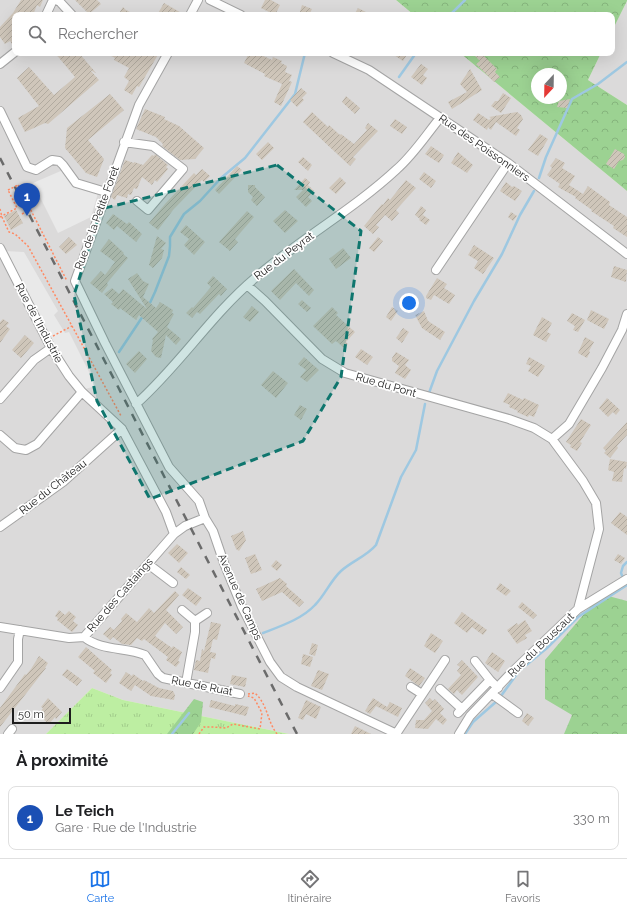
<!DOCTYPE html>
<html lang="fr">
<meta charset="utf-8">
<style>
:root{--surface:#fff;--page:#f6f6f6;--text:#202124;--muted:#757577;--line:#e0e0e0;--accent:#1a73e8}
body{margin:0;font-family:Raleway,sans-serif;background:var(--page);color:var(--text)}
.compass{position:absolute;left:531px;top:68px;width:36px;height:36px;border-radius:50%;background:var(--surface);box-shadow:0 4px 16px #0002;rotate:202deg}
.scale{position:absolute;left:12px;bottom:10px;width:59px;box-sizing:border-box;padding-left:4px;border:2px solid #1d1d1d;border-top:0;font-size:11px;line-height:14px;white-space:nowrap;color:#1d1d1d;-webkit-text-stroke:3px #fff;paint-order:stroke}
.you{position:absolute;left:409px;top:303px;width:14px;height:14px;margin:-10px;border:3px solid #fff;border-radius:50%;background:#1a73e8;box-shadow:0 0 0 6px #1a73e833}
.badge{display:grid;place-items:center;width:26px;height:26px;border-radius:50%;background:var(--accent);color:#fff;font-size:13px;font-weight:700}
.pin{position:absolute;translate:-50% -33px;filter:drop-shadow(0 1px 2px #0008)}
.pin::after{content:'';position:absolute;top:21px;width:14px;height:12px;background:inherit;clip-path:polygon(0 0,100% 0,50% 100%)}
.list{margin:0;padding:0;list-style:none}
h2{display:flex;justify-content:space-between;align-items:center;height:52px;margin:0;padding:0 16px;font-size:17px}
h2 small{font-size:13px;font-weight:400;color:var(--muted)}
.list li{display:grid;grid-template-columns:26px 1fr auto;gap:12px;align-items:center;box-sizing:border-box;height:64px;margin:0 8px 8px;padding:0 8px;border:1px solid var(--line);border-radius:8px}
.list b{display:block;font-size:15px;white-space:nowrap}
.list p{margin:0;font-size:13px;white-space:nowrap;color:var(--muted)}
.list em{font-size:13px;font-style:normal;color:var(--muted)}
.icon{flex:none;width:22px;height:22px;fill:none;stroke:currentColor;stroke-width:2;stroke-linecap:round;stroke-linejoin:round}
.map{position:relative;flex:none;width:627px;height:734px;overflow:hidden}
.search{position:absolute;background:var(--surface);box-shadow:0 4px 16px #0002;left:12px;right:12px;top:12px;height:44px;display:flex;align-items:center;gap:10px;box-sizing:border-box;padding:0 14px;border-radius:8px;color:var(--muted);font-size:15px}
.sheet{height:124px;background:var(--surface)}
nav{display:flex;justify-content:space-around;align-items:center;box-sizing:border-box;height:56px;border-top:1px solid var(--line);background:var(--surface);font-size:11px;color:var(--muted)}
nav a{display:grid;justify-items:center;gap:2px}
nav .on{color:var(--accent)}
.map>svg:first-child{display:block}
.residential{fill:#dbdada}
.grass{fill:url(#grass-tufts)}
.forest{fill:url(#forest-crowns);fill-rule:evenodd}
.parking{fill:#e9e9e9}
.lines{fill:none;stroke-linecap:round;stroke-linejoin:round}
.stream{stroke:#9ec8e1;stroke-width:2.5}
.building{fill:url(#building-hatch)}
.minor-casing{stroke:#a4a4a4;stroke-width:10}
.path{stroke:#ff8962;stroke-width:1.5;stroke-dasharray:2 2;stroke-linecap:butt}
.minor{stroke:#fff;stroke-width:8}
.rail{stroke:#6b6b6b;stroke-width:2.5;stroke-dasharray:8 8;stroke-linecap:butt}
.path-bridge{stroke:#ff8962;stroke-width:1.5;stroke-dasharray:2 2;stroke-linecap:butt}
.marked{fill:#0f766e;fill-opacity:0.2;stroke:#0f766e;stroke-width:3;stroke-dasharray:8 5;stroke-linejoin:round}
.labels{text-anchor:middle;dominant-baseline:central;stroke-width:3.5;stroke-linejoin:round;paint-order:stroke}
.street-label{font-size:11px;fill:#1d1d1d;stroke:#fff}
</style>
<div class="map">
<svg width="627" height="734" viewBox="0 0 627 734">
<defs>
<pattern id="grass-tufts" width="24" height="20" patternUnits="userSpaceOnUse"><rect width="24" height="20" fill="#bdeea2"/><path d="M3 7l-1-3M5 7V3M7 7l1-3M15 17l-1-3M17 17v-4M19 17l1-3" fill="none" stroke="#a2cc8b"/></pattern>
<pattern id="forest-crowns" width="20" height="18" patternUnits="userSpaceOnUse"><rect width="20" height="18" fill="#9cd292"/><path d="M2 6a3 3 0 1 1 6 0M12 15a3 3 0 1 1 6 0" fill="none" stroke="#86b47d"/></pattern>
<pattern id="building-hatch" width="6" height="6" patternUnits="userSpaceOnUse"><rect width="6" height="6" fill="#cfc6ba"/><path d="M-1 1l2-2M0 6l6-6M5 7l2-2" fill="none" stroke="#b1aa9f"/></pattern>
</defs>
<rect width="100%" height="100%" fill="#efece1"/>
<!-- residential -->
<path class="residential" d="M0,0H396L414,15H15V53H460L627,191V734H289L123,700L92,688L46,734H0Z
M627,1V105L588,80L601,53H612V31Z"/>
<!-- grass -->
<path class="grass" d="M92,688L123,700L289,734H46Z"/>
<!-- forest -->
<path class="forest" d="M396,0H627V1L612,31V15H414Z
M460,53H601L588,80L627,105V191ZM537,74H561V98H537Z
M601,594L627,601V734H564L572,715L545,699V660Z
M194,699L203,702L201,722L193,734H167Z"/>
<!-- parking -->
<path class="parking" d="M63,170L71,183L98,193L91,217L58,233L33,183Z
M5,251L24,252L58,311L54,315L65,333L69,332L96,386L85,389L74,378L52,345Z"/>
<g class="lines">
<!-- stream -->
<path class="stream" d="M450,15L465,0
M399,77L416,53
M539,178L546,157L572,99L598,84L627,62
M149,305L155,292L169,256L170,246V237L184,214L200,201L221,178L245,158L288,103L295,94L305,53
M119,352L143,316
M429,393L437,371L474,301L502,254L520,215L534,191
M623,578L621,573L623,566L627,562
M263,633C281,626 302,619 315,605C325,595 331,580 341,571C352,561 367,556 376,545L401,477L416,450L425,404
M501,696L519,671L547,648L578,617L627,585
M172,734L189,713
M465,734L473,722L497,701"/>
</g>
<!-- building -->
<path class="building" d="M21,0H43L40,7L37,5L33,15H15L14,47L10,41L5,44L0,37V27L13,13Z
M75,0H97L101,4L89,14Z
M265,0H271L280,5L275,15L261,8Z
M164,3L185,15H157Z
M302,5L312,9L309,15H299Z
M123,7L126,10L136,15H118Z
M358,8L372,15H354Z
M55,53H79L96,73L90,70L99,80L48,124L45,123L25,132L18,118L39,106L17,78L29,67L54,95L75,77Z
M106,53H124L128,55L130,53H159L139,87L137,86L132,95L124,90L129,81L124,77L129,68L114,60L115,58Z
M249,53H257L272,60L273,57L282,61L281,63L287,66L285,72L292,75L289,81L292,82L281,106L274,102L282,84L264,76L265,74L244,63Z
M391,53H408L403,61Z
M478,53H481L497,69L495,72L500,77L494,82L476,64L480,61L475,56Z
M421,64L428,69L423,75L427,78L422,85L411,77Z
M470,69L482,90L452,109L448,102L467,92L460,84Z
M301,88L307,93L302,98L304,100L297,107L290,100Z
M503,93L511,98L501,113L491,106L495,101H498Z
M110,94L124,110L88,140L104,159L97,177L86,173L65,148L67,128Z
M346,96L360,108L355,114L342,102Z
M570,99L567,108L557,107L559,101Z
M145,109L165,117L164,119L179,126L204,148L195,159L180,160L162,146L163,144L156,137L136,129Z
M312,112L328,127L329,125L340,135L341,134L354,144L367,130L365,128L368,123L378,131L353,157L356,159L350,166L303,122Z
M517,112L521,115L523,119L517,128L520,130L516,136L496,122L491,130L488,127L487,130L473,120L478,113L489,120L491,118L489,117Z
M395,119L407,127L402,134L390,126Z
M540,134L548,139L538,156L528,150Z
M268,142L274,148L262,160L256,154Z
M431,146L444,155L439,163L425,154Z
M615,149L624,154L625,157L623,160L619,161L614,169L606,164Z
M458,152L473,165L467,173L451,163Z
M155,154L168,165L166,167L168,169L157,182L155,180L152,185L142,177L137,189L134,188L131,195L128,194L127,198L117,195L115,200L111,197L125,160L134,163V162L143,165L152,155L154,156Z
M303,157L312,165L308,171L298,162Z
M556,158L565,163L562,168L575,176L569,185L583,194L588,186L610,202L609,205L627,217V237L613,228L614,226L591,211L592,210L575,198L576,197L558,187L560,184L547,175L552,168L550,166Z
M237,166L242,170L219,194L215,190Z
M202,169L210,176L204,182L202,180L173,210L158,230L149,223L165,204L194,173L196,175Z
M424,172L436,181L431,188L419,179Z
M340,177L346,183L336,194L329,188Z
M305,178L310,182L308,185L314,191L308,197L312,201L306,207L296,197L303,190H294Z
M406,180L416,188L396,210L399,213L392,221L385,215L376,225L379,227L373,234L364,226L382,204L383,205L388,198L390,200Z
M506,182L512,187L514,186L522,191L515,201L500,191Z
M248,185H255V187L265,197L257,206L251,200L253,197L248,192Z
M421,206L426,210L420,219L415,215Z
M16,210L23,223L11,230L4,216Z
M285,210L298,221L285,233L273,221Z
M247,211L254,217L235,239L238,242L230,251L219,242Z
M511,212L517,216L513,221L508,217Z
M113,214L127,224L129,222L142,234L136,242L117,226L114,230L106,223Z
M423,215L430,220L426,225L419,220Z
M186,225L205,242L194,255L184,245L189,239L180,232Z
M157,236L166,243L161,249L164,250L162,258L153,268L149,265Z
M69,237L77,245L66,254L59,247Z
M378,237L383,241L374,252L369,248Z
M109,239L124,253L123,254L128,258L107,283L108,285L102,293L90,283L101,271L105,275L115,262L100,251Z
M474,245L494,258L483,274L474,268L478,261L468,255Z
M343,248L351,258L336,269L329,259Z
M614,266L627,270L626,282L611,277Z
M294,269L314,290L309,296L296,283L280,300L271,291Z
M137,273L143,281L149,284L143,297L156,308L160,302L173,310L172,313L174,314L167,327L181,339L176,345L166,335L161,358L156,357L151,351L153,340L152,339L158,332L139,315L136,320L120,308L119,310L111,304L113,302L104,294L112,288L119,294L123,289L147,309L128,279Z
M213,276L227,289L221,296L219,294L200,314L197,312L192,318L186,313L192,307L193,308L211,287L207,283Z
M437,278L447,284L444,288L455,295L449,304L434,295L431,300L426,298V296Z
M302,300L311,308L307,312L298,304Z
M252,306L259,312L250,322L243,317Z
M332,307L338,313L336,315L355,332L346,342L348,344L344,348L336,341L332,344L313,326Z
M392,307L398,311L391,321L386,317Z
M591,310L609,319L604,329L587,320Z
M424,311L428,321L445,332L440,340L422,328L415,315Z
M572,313L585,320L578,332L573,330L575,326L567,321Z
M542,317L552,323L547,332L551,334L546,342L533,335Z
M3,319L9,323L6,326L10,329L0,343V322Z
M403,328L409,332L402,343L396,338Z
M25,335L34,343L21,358L12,350Z
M585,337L594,342L589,351L590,352L587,358L578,353Z
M361,349L373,357L367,365L355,357Z
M139,351L147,359L135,373L126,364Z
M396,352L409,360L405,365L411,370L405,379L395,373L399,366L392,361V358Z
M304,357L319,370L307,382L300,377L306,370L298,364Z
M529,357L545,366L538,377L528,371L531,366L526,364Z
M273,371L288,383L276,398L261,385Z
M508,393L523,400L524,398L539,405L534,417L529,415L528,417L517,412L518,411L509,407L510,405L503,402Z
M607,398L620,410L616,415L613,412L608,417L599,408Z
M300,405L307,409L301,420L294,415Z
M581,419L591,425L580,442L582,443L577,451L570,447L571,445L566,442Z
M627,422V435L617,446L618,448L610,458L604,453L606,451L603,448Z
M610,459L627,462L626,469L624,468L622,482L612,481L614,472L608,470Z
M620,512L627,517V535L611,523Z
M243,531L246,540L239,551L236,549L231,536Z
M177,544L188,553L179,563L168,553Z
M255,554L262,570L251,574L245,558Z
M618,554L625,558L621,564L614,560Z
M276,560L282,565L277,571L271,566Z
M181,567L190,575L186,579L177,572Z
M280,578L287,584L286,586L304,602L299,607L282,592L262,601L256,589Z
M500,583L511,591L506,596L496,589Z
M188,588L202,598L196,606L182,595Z
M175,591L179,595L166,610L183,627L176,634L165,623L155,636L172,648L173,646L182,652L178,661L180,662L176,667L166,660L168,657L144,639L142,641L137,638L131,645L122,644L113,637L110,640L103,634L110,627L114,630L122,621L121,619L126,613L137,622L149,608L154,613Z
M522,602L537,615L533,619L518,607Z
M59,610L65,615L69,611L76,617L73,621L78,625L72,632L57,620L58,618L55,616Z
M462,612L487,630L483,635L472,627L467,633L454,623Z
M525,620L532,631L525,635L527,638L517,644L507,630L517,623L518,625Z
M211,622L221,624L217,640L213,639L210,652L216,653L215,659L211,658L208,673L194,670L196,660L200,661L202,649L204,651Z
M431,633L443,641L435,653L424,646Z
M312,643L318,645L315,656L309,654Z
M86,647L112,670L110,673L112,675L106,683L93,673L95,671L78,657Z
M492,652L505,661L498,672L485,663Z
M303,654L313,657L310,667L301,664Z
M39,656L48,663L45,668H46L0,727V708L25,674L26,675L31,669Z
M462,660L478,677L462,695L457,690L454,694L448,689L461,675L457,671L460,667L457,665Z
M410,668L425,678L419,686L405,676Z
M67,669L82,680L77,686L62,675Z
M318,670L329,674L322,690L311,686Z
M126,672L132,676L133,674L143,681L144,680L159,688L173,691L175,695L174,700L151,696L135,685L131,691L119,683Z
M232,675L247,678L245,687L230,684Z
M48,698L62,712L56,719L55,717L49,724L38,715L43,708L41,707Z
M373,698L387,707L390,702L402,708L398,717L376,706L370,714L365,711Z
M430,698L433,701L435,699L444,709L440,713L447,720L443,725L436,719L428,729L415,728L416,720H424L432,711L425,703Z
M211,700L235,706V704L249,707L246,716L209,707Z
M306,700L321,707L316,719L306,714L303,720L298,718Z
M527,713L534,718L528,726L522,721Z
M355,726L371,734H351Z"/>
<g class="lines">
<defs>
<path id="minor" d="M56,0L60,2L72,15
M210,0L241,15
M46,15L53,0
M190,15L198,0
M168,53L139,105L75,281L105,343L169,467L199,501L205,518L213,531L224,563L242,607L270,662L281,677L297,687L397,734
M333,53L369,70L508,163L627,254
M0,64L15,52
M0,111L27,167L36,170L52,160L59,161L63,165L76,183L106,192
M124,142L153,146L183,169L148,210L137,201
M0,248L51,348L69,376L82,392L122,429L166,512L174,534
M436,270L508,163
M247,285L265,301L322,359L345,373L509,419L534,428L552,439
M0,399L34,360L51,348
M136,404C179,366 211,315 255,278C300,239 353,210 397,169C414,154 426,135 440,118
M0,435L15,448L26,450L37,444L82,392
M0,527L63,482L122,429
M148,564L173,583
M578,609L627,579
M182,610L195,621
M195,621L207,613
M0,627L69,638L84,637L174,534L185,526L205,518
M84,637C101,651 126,647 145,655L158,674L163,678L240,694
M475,661L490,680
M186,683L195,632V621
M411,687L422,694
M0,688L18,662V639L20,630
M440,689L462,709
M492,694L518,713
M458,713L490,680L498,688
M8,734L12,729
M396,734L445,660
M459,734L470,716L512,672L578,609L599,529L596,503L583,481L552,439L569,424L602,368L622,330L627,314"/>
</defs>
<!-- minor casing -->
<use href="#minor" class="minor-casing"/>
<!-- path -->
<path class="path" d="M18,185L67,281
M0,209L2,217L9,232L15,234L28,246L72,326L121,416
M22,214L29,210
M0,217L17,208L8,190
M53,336L72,326
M248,694L255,693C268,705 267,721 277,734
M199,734L204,727H213L226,728L233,724L260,729L262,713L254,698L248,696"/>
<!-- minor -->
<use href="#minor" class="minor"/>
<!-- rail -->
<path class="rail" d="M0,158L297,734"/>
<!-- path-bridge -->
<path class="path-bridge" d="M8,190L18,185"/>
</g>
<!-- marked area -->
<path class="marked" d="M277,165L361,231L341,377L303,441L150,499L97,401L74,295L101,209Z"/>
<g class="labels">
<!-- street labels -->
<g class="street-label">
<text transform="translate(484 148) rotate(35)">Rue des Poissonniers</text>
<text transform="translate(97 218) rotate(-70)">Rue de la Petite Forêt</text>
<text transform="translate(284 256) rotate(-37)">Rue du Peyrat</text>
<text transform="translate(39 323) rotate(62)">Rue de l'Industrie</text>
<text transform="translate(386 385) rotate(16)">Rue du Pont</text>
<text transform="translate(53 487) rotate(-38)">Rue du Château</text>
<text transform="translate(120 595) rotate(-49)">Rue des Castaings</text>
<text transform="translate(240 597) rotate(66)">Avenue de Camps</text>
<text transform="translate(541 645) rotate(-44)">Rue du Bouscaut</text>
<text transform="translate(202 686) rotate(11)">Rue de Ruat</text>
</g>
</g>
</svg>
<svg class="compass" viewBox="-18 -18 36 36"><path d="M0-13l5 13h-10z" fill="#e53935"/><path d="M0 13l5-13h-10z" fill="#757577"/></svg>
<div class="scale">50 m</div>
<div class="you"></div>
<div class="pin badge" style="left:27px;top:216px;background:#1a4fb4">1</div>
<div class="search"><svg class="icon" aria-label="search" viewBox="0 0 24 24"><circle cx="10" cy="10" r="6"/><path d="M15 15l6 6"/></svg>Rechercher</div>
</div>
<section class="sheet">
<h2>À proximité<small></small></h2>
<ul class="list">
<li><span class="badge" style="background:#1a4fb4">1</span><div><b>Le Teich</b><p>Gare · Rue de l'Industrie</p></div><em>330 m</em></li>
</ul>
</section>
<nav>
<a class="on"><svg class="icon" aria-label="map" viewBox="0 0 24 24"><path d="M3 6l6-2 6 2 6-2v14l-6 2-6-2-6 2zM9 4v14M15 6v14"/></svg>Carte</a>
<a><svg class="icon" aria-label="directions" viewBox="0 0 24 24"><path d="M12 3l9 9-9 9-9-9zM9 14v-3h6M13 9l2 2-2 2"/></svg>Itinéraire</a>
<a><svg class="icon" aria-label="saved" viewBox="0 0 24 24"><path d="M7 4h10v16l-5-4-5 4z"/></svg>Favoris</a>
</nav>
